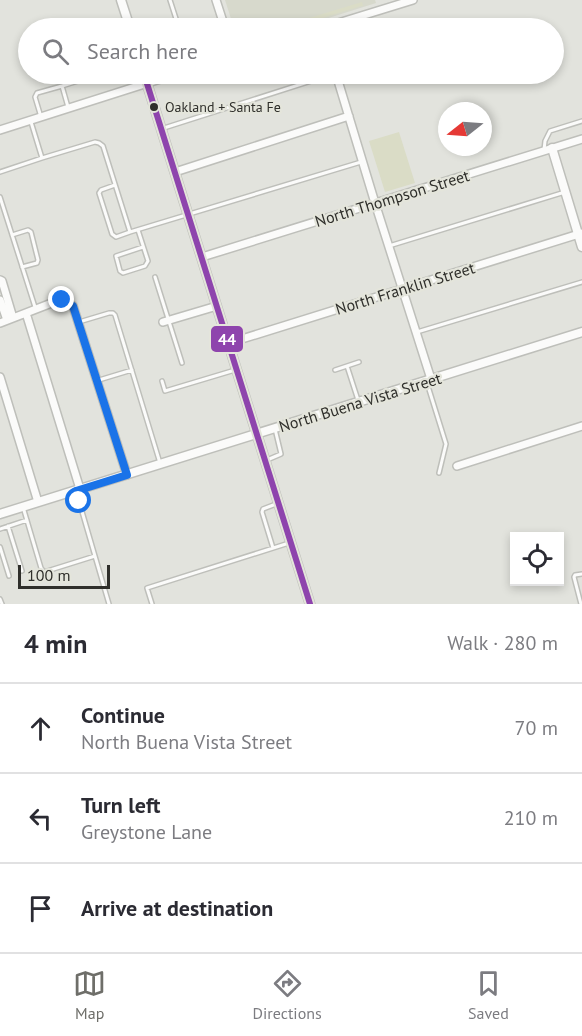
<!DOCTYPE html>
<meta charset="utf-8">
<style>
:root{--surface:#fff;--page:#f7f7f7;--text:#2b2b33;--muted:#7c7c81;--line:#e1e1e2;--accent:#6e6e69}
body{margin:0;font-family:"PT Sans",sans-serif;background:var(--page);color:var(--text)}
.controls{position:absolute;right:18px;bottom:18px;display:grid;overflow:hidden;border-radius:0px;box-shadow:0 3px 9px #0003}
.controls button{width:54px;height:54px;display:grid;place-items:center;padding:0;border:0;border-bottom:2px solid var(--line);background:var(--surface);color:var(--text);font:30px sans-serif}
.compass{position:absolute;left:438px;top:102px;width:54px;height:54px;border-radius:50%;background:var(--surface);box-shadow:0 3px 9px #0003;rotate:253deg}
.scale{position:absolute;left:18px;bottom:15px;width:92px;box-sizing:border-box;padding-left:6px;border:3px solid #2f2f2b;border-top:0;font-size:16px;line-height:21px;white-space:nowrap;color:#2f2f2b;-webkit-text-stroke:4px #e4e5db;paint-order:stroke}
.stop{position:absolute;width:18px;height:18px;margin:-14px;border:4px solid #1a73e8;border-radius:50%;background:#fff}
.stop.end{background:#1a73e8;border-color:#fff;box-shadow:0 2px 6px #0008}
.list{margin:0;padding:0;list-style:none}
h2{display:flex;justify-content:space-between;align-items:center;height:78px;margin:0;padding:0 24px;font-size:26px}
h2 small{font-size:20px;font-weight:400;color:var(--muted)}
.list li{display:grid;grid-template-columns:39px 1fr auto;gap:18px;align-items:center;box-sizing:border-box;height:90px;padding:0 24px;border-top:2px solid var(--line)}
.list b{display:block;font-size:22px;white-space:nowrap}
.list p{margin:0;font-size:20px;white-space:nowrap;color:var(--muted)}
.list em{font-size:20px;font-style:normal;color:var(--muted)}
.icon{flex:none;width:33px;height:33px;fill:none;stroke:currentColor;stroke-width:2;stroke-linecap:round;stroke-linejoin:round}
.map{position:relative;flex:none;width:582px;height:604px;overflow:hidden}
.search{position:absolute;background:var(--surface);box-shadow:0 3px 9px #0003;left:18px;right:18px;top:18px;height:66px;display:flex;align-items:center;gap:15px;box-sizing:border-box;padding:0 21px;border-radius:33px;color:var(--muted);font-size:22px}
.sheet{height:348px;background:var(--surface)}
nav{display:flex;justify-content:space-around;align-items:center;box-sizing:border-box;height:84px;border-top:2px solid var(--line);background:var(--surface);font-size:16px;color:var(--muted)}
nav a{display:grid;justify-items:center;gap:3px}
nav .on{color:var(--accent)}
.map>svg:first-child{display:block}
.built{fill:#d7d9cc}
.green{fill:#dadcc6}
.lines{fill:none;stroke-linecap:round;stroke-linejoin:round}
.service-casing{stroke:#bebfba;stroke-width:6}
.minor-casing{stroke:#bebfba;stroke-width:10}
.tertiary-casing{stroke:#bebfba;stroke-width:11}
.service{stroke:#fbfbfa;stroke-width:3}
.minor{stroke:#fbfbfa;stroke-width:7}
.tertiary{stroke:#fbfbfa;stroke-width:8}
.bus-1-casing{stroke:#e4e5db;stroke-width:10}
.bus-1{stroke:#8e44ad;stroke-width:6}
.route{stroke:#1a73e8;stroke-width:8}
.bus-dot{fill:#2f2f2b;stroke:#e4e5db;stroke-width:2}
.labels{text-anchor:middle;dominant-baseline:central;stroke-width:4.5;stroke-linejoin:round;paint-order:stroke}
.bus-label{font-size:14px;fill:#2f2f2b;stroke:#e4e5db;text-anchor:start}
.street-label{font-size:16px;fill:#2f2f2b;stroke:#e4e5db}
.line-badge{stroke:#e4e5db;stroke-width:2}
.badge-label{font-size:16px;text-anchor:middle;font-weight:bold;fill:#fff}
</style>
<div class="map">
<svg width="582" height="604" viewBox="0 0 582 604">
<rect width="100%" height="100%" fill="#e2e3dd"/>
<!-- built -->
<path class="built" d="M225,0H375L376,3L297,28H234Z"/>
<!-- green -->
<path class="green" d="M362,2L363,6H361L291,28H276Z
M399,132L415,183L385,192L369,141Z"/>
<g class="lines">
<defs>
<path id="service" d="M170,0L179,28
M62,86L94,76
M41,117L35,97L37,93L62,86L68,107
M31,122L42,158L95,142L99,143L103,146L130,232L361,162
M164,128L333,74
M544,150L545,141L550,131L582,121
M0,172L42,158
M115,185L101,190L99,193L112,234L116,237L130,232
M0,197L35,307
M138,230L148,261L145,266L123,273L120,271L116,256L143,247
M12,235L28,230L31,232L38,260L37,263L22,267
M389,246L565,192
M155,277L182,363
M79,322L109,313H113L115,315L160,463
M417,332L582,282
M347,366L359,362
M335,370L347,366L358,400
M99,380L132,370
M162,381L165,391L235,370
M427,383L446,444L439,473
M267,460L281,454L275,429
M76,491L109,604
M23,507L41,568L44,572L95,556
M8,526L22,571
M0,529L27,520
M0,547L9,576
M273,548L262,512L263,509L276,504
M0,599L2,604
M152,604L147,588L289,543
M581,604L574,577L575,575L582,574"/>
<path id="minor" d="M216,0L225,28
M322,28L413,0
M336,74L375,203L431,379
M0,130L176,74
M175,172L349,116
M202,257L582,139
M0,280L2,281L13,318
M0,300L7,320
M26,313L80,489
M163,322L217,306
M0,323L62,299L73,306L127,475
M229,343L582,233
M0,377L38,502
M457,466L582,426"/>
<path id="tertiary" d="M121,0L130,28
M144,74L310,604
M552,148L582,247
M0,514L582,332"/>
</defs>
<!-- service casing -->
<use href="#service" class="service-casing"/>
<!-- minor casing -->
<use href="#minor" class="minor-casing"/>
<!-- tertiary casing -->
<use href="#tertiary" class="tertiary-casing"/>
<!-- service -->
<use href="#service" class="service"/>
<!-- minor -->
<use href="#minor" class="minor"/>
<!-- tertiary -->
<use href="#tertiary" class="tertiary"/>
<defs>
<path id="bus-1" d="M144,74L310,604"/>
</defs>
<!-- bus-1 casing -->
<use href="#bus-1" class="bus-1-casing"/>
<!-- bus-1 -->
<use href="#bus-1" class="bus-1"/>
</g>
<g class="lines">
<!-- route -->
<path class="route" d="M62,300L73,306L127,475L76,491L79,501"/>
</g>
<!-- markers -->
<circle class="bus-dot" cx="154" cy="107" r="5"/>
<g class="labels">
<!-- bus labels -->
<g class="bus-label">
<text x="165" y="107">Oakland + Santa Fe</text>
</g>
<!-- street labels -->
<g class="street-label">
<text transform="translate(392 198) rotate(-17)">North Thompson Street</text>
<text transform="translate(405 288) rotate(-17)">North Franklin Street</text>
<text transform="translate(360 402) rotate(-17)">North Buena Vista Street</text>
</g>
</g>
<rect class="line-badge" x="210" y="325" width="34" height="28" rx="6" fill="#8e44ad"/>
<g class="badge-label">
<text x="227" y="345">44</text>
</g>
</svg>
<div class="controls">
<button><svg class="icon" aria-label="locate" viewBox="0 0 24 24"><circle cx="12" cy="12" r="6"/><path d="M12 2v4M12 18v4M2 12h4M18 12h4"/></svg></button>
</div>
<svg class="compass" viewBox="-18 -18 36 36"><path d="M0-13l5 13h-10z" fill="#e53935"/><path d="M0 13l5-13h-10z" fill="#7c7c81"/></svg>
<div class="scale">100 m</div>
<div class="stop" style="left:79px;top:501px"></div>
<div class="stop end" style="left:62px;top:300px"></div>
<div class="search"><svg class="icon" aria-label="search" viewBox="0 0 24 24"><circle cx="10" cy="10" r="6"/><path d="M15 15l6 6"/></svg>Search here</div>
</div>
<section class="sheet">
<h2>4 min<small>Walk · 280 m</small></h2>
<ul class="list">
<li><svg class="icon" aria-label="ahead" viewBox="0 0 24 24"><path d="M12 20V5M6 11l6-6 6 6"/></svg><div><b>Continue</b><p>North Buena Vista Street</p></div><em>70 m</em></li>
<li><svg class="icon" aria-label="left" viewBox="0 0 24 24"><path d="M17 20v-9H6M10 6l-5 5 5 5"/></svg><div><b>Turn left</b><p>Greystone Lane</p></div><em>210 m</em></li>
<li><svg class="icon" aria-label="arrive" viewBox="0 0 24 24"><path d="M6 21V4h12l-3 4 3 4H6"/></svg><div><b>Arrive at destination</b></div></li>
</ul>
</section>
<nav>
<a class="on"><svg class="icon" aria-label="map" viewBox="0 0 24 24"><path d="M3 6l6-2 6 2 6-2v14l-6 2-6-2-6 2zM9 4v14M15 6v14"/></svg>Map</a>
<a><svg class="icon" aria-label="directions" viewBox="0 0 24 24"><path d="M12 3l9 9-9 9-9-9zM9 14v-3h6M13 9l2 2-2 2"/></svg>Directions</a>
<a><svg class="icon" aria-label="saved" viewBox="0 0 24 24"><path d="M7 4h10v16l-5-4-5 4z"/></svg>Saved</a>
</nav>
